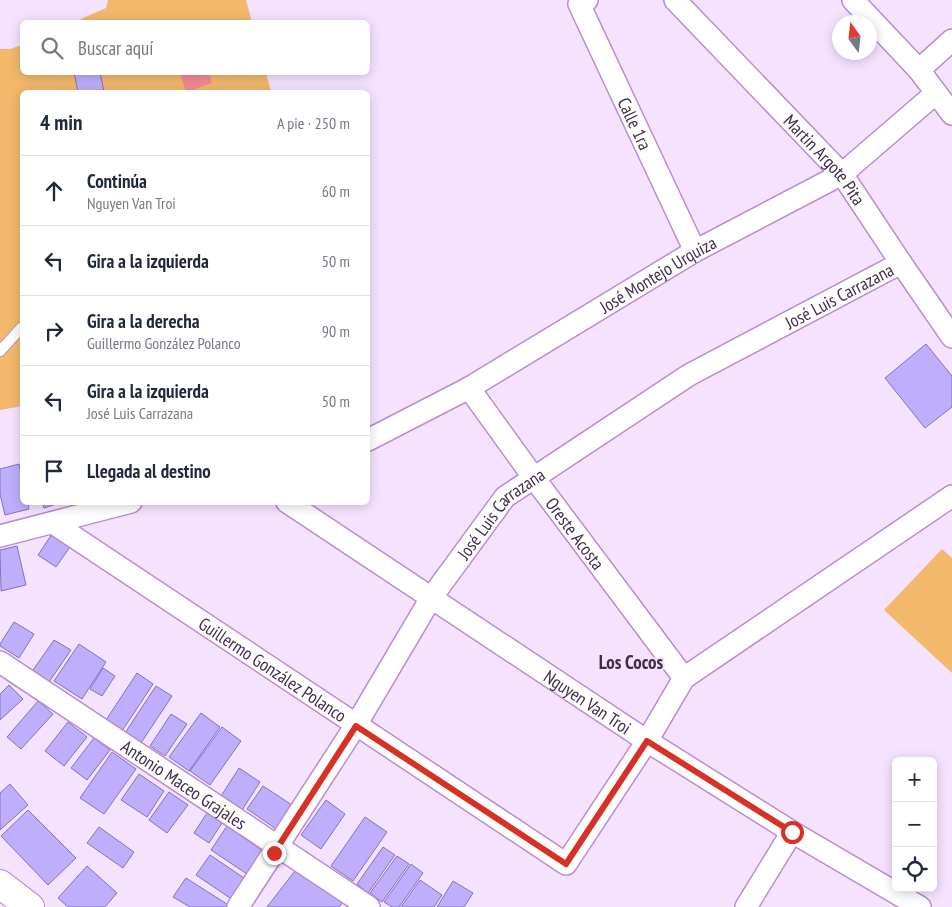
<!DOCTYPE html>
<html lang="es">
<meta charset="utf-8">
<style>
:root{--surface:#fff;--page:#f2f2f3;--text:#1f2937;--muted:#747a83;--line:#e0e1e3}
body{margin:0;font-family:"PT Sans Narrow",sans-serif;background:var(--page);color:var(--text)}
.controls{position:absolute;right:15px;bottom:15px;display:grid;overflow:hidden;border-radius:8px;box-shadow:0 2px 12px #0003}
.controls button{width:45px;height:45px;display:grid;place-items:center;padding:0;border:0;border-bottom:1px solid var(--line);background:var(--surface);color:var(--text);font:25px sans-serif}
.compass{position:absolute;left:832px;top:15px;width:45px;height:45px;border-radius:50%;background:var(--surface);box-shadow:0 2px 12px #0003;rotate:345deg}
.stop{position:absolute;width:15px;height:15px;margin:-11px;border:4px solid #d93025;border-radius:50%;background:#fff}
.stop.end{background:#d93025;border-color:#fff;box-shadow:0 1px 5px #0008}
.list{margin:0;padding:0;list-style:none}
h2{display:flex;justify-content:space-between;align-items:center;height:65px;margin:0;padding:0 20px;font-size:21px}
h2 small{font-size:16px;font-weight:400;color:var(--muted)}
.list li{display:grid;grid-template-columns:32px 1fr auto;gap:15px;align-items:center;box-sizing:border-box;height:70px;padding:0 20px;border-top:1px solid var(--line)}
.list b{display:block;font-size:19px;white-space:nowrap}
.list p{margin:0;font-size:16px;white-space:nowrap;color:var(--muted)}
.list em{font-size:16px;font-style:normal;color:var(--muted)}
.icon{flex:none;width:28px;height:28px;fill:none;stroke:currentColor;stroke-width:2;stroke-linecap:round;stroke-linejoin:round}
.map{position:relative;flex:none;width:952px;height:907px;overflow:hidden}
.search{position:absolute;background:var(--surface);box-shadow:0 2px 12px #0003;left:20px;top:20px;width:350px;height:55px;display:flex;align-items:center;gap:12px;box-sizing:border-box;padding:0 18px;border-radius:8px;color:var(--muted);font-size:19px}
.panel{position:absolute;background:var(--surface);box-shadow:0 2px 12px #0003;left:20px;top:90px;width:350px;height:415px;border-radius:8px}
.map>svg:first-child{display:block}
.green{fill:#f2b96c}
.water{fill:#f58a95}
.building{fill:#bfaefc;stroke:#8372bb}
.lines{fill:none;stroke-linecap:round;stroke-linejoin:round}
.lane-casing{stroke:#ba8cd1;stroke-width:12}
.street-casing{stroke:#ba8cd1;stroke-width:24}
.secondary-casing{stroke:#ba8cd1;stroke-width:30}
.lane{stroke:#fff;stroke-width:10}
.street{stroke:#fff;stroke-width:21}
.secondary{stroke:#fff;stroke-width:28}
.route{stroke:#d93025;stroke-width:6}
.labels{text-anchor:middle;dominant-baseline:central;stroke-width:4;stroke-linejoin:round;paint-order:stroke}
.street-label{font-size:18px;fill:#402d4a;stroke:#f5e2ff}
.neighbourhood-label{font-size:19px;font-weight:bold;fill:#402d4a;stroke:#f5e2ff}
</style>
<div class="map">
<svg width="952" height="907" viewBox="0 0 952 907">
<rect width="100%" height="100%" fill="#f5e2ff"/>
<!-- green -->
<path class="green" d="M108,0H246L252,22H74L106,8Z
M22,45V72L266,73L271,92H22V406L0,410V49H10Z
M942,549L952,558V673L884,610Z"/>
<!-- water -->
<path class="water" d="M180,73H209L212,83L186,92Z"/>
<!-- building -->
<path class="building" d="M74,72H100L104,92H78Z
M926,344L952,376V407L925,428L885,378Z
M19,464L22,478V502H28L29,509L5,515L0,494V469Z
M42,502H62L44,508Z
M54,531L72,544L56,567L38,555Z
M17,546L26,585L1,591L0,550Z
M14,622L34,634L19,658L0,646V644Z
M54,640L71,650L49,682L33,670Z
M79,644L106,662L82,699L54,681Z
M103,668L115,676L102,696L90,689Z
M137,673L153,684L122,731L106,720Z
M9,685L23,699L0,720V694Z
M156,686L172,696L141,743L125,733Z
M38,701L53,714L21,749L7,737Z
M201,713L220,727L189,771L169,757Z
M171,714L187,724L165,756L150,746Z
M68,722L87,737L64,766L45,751Z
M222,727L241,741L210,785L190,771Z
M94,738L110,750L87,780L71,768Z
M112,752L136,769L104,814L80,798Z
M239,768L260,782L242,810L221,796Z
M139,774L164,791L147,817L121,800Z
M10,784L28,805L0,830V793Z
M263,786L295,807L279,831L247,809Z
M169,792L188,805L167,833L149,820Z
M326,800L345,814L321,849L301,835Z
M28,810L76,858L48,885L1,836Z
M207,813L222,823L209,843L194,833Z
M365,817L387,832L353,881L331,866Z
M227,826L266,853L250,876L211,850Z
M99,827L134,852L123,868L87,843Z
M383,847L395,855L368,893L357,884Z
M210,855L247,880L233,900L196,875Z
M397,856L409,864L382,902L370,893Z
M411,864L423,873L399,907H392L384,902Z
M87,866L117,893L105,907H68L58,898Z
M298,867L343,902L339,907H267Z
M186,878L230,906L229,907H190L173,897Z
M420,880L442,895L434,907H401Z
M453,881L473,893L464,907H437Z"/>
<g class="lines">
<defs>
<path id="lane" d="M0,351L22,327"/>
<g id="street">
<path id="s1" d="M587,0L579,4L695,251"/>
<path id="s2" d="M675,0L842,174L901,263L952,337"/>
<path d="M853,0L919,70L952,114"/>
<path d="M919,70L952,40"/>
<path id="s3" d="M469,388L534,478L684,678"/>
<path id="s4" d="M368,440L469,388L695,251L842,174L936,93"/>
<path id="s5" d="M287,502L647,741L792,832L920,907"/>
<path id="s6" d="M53,523L566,864L647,741L684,678L952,496"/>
<path d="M0,536L131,502"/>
<path id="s7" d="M0,662L369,907"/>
<path id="s8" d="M238,907L356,725L431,598L505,497L689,375L901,263"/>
<path d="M746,907L792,832"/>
</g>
<path id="secondary" d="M0,884L30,907"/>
</defs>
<!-- lane casing -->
<use href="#lane" class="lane-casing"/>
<!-- street casing -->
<use href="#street" class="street-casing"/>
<!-- secondary casing -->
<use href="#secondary" class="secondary-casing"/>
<!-- lane -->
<use href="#lane" class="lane"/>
<!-- street -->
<use href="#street" class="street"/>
<!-- secondary -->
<use href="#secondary" class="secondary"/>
</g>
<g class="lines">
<!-- route -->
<path class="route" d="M274,853L356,726L566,864L647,741L792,832"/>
</g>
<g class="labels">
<!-- street labels -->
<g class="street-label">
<text stroke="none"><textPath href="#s1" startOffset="141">Calle 1ra</textPath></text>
<text stroke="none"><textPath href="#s2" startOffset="219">Martin Argote Pita</textPath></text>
<text stroke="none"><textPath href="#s4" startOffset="334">José Montejo Urquiza</textPath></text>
<text stroke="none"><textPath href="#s8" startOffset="880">José Luis Carrazana</textPath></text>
<text stroke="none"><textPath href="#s8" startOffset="475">José Luis Carrazana</textPath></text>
<text stroke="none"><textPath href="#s3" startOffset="180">Oreste Acosta</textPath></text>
<text stroke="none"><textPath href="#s6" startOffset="264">Guillermo González Polanco</textPath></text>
<text stroke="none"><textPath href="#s5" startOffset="361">Nguyen Van Troi</textPath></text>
<text stroke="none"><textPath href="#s7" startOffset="221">Antonio Maceo Grajales</textPath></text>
</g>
<!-- neighbourhood labels -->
<g class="neighbourhood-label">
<text x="631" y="662">Los Cocos</text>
</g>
</g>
</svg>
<div class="controls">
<button>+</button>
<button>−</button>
<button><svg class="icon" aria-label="locate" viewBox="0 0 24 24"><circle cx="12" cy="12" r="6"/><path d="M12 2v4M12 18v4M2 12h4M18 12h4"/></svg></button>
</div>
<svg class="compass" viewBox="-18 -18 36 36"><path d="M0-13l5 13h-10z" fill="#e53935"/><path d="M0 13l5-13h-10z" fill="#747a83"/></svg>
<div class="stop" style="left:792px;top:832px"></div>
<div class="stop end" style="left:274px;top:853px"></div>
<div class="search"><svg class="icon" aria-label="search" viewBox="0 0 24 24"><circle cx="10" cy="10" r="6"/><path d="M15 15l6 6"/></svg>Buscar aquí</div>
<section class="panel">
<h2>4 min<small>A pie · 250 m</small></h2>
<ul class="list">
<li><svg class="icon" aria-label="ahead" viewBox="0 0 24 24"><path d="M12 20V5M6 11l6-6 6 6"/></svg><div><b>Continúa</b><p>Nguyen Van Troi</p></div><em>60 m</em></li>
<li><svg class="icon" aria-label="left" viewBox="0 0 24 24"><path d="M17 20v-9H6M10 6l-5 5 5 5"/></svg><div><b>Gira a la izquierda</b></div><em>50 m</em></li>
<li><svg class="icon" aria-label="right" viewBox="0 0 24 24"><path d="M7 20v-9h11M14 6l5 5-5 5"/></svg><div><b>Gira a la derecha</b><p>Guillermo González Polanco</p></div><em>90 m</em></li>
<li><svg class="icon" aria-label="left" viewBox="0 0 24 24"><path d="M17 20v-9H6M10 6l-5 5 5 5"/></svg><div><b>Gira a la izquierda</b><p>José Luis Carrazana</p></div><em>50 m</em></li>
<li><svg class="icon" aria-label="arrive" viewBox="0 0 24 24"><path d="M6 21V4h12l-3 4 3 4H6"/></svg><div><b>Llegada al destino</b></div></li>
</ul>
</section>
</div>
